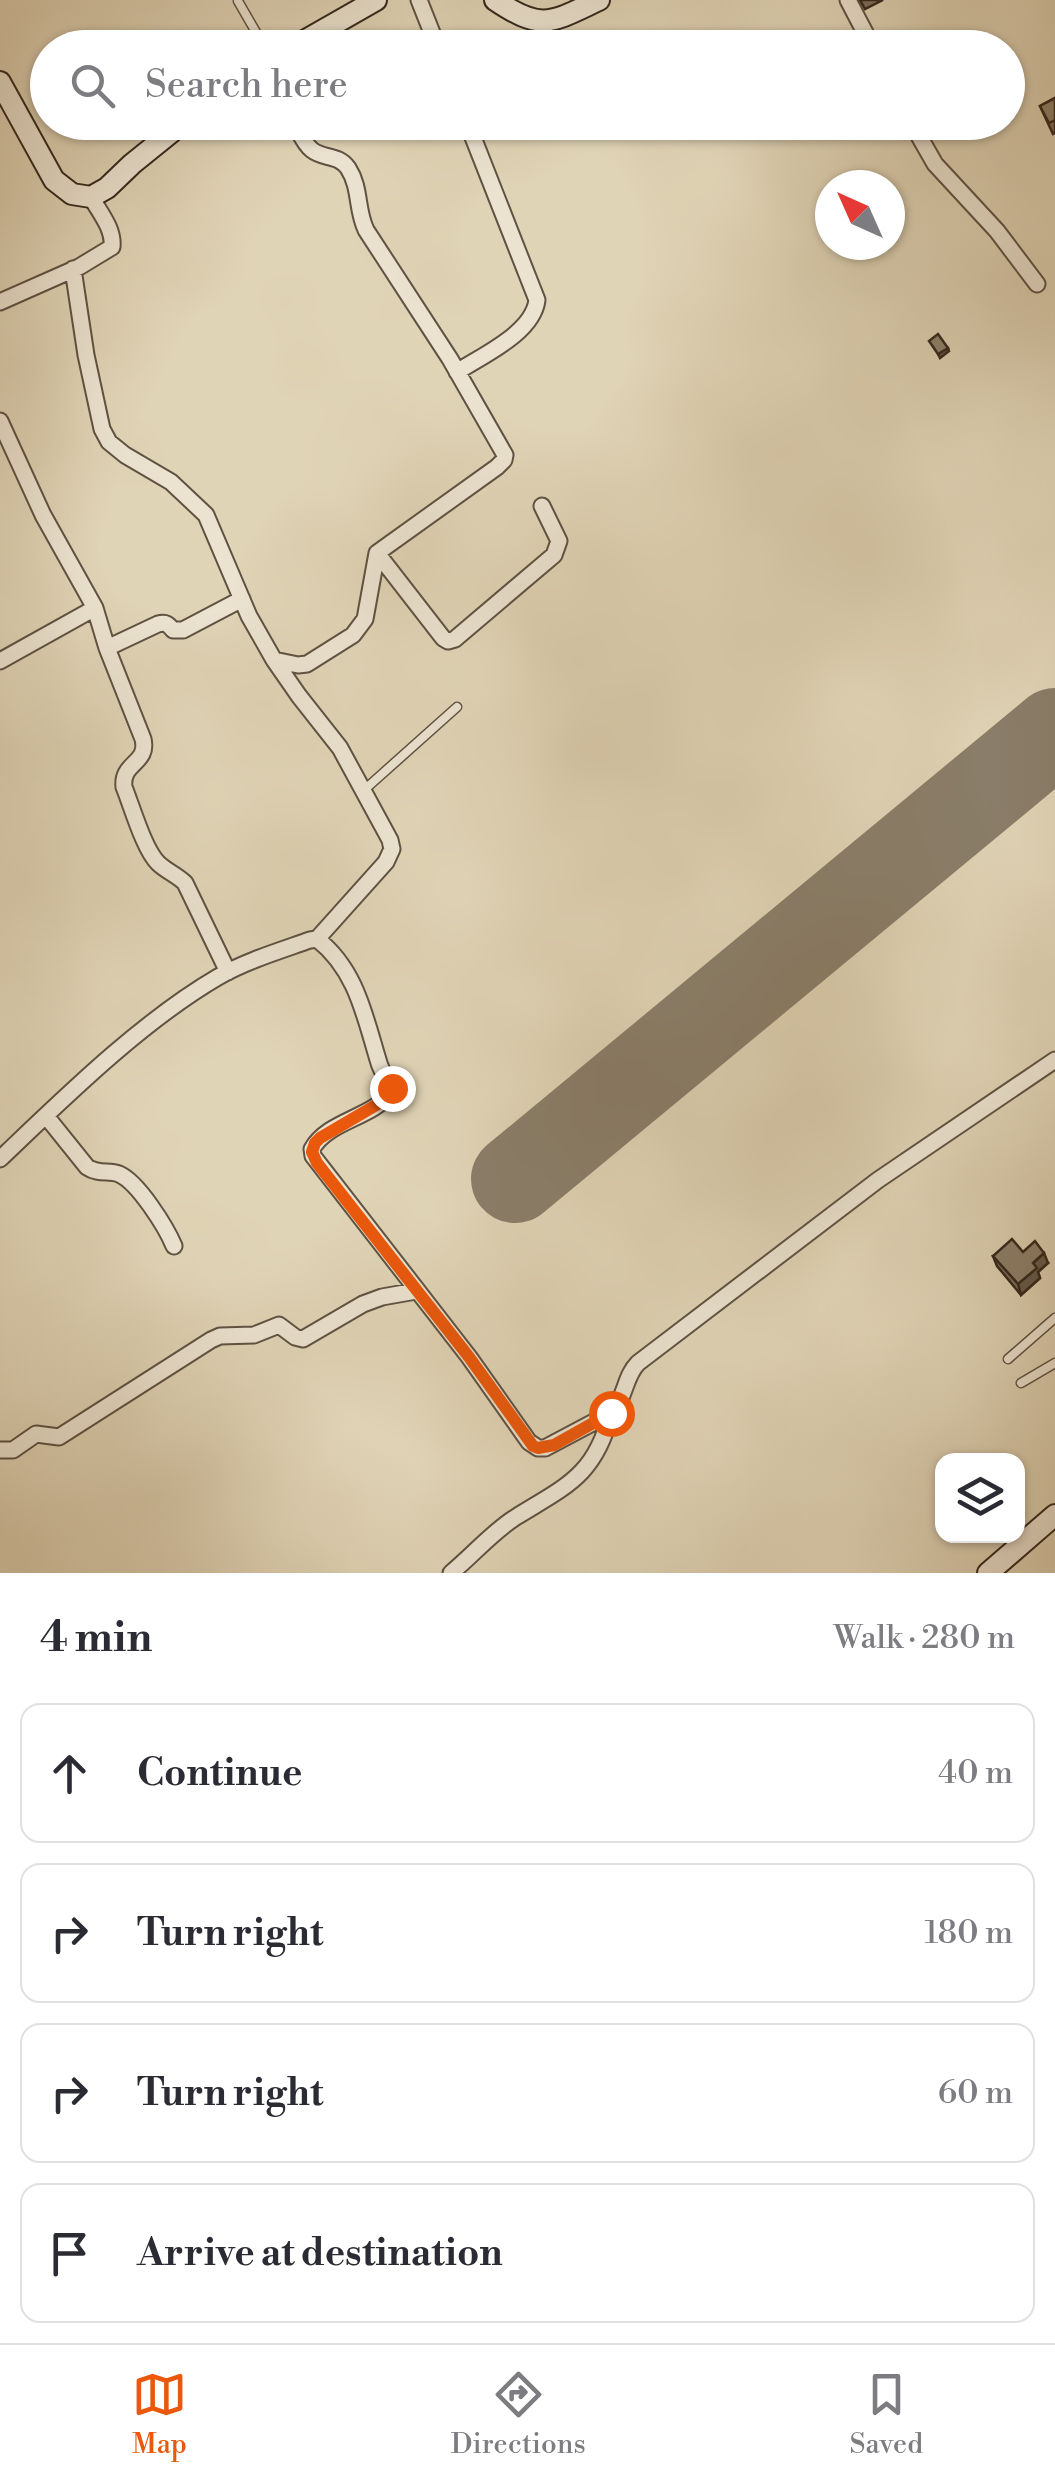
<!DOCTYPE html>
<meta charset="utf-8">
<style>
:root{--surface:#fff;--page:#f7f7f7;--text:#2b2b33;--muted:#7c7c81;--line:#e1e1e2;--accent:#ea580c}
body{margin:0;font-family:"Libre Bodoni",serif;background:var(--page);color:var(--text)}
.controls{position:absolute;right:30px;bottom:30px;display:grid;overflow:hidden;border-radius:20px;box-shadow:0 2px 8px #0004}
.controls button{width:90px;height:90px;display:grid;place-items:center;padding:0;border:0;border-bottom:2px solid var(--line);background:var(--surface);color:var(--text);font:50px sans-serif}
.compass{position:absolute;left:815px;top:170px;width:90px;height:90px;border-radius:50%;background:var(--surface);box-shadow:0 2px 8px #0004;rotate:315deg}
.stop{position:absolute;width:30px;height:30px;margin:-22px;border:8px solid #ea580c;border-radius:50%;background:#fff}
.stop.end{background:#ea580c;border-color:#fff;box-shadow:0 2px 10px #0008}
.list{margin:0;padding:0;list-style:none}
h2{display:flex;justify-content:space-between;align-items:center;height:130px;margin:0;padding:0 40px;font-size:42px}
h2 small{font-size:32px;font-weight:400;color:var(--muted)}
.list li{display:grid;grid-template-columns:65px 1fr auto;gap:30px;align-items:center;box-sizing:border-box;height:140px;margin:0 20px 20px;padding:0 20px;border:2px solid var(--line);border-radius:20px}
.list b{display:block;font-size:38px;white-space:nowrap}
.list em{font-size:32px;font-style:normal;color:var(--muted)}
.icon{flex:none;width:55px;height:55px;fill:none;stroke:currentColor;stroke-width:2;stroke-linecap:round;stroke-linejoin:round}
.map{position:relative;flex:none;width:1055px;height:1573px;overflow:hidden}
.search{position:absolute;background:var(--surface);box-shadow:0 2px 8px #0004;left:30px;right:30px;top:30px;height:110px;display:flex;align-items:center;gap:25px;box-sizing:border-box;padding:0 35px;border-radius:55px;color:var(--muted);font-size:38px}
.sheet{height:770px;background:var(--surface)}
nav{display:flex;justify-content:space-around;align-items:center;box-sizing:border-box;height:140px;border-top:2px solid var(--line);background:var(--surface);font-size:28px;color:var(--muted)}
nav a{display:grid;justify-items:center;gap:5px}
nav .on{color:var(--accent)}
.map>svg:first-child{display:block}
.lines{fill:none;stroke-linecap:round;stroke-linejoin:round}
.runway{stroke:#8a7e6a;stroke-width:88}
.lane-casing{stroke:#5f5243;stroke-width:11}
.street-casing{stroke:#5f5243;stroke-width:19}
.secondary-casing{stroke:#34271d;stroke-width:24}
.lane{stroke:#ebe3d0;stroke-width:8}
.street{stroke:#ebe3d0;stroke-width:15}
.secondary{stroke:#ebe3d0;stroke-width:20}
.wall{fill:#796f5e;stroke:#34271d;stroke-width:2.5}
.shaded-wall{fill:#635a4c;stroke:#34271d;stroke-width:2.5}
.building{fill:#8d816d;stroke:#34271d;stroke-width:2.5}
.route{stroke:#ea580c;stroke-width:12}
</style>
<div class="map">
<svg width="1055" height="1573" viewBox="0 0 1055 1573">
<rect width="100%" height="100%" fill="#e0d4b6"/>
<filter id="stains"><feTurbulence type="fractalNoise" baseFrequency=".002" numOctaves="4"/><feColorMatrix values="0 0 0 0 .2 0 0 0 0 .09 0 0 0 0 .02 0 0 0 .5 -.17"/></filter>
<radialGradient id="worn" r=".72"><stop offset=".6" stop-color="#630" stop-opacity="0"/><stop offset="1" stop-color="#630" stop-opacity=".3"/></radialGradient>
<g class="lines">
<!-- runway -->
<path class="runway" d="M515,1179L1055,732"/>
<defs>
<path id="lane" d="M238,1L265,48
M545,25L557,48
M363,791L457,707
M1008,1359L1055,1318
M1021,1383L1055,1363"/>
<path id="street" d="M419,0L438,48
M848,0L873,48
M911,122L935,164L997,231L1037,284
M73,269L86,355L102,429L109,442L125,455L171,482L206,515L249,616L274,660L299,696L340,748L390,840L392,849L386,862L317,939
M0,302L79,267L112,247C114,229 100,213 91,197
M457,372C483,355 533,333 537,300L467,122
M0,421L43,515L95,608L107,648L143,739C149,764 121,762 124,787C132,807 144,849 158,863C166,871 177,875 185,883L228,972
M377,553L443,638L448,641L455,639L554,555L559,541L542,506
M107,648L158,624C166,622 168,624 173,630H183L242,599
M274,660L298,665L307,664L353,635L365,619L377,553L497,467L504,460L505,455L450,359L366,230C356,209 361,188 348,168C338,154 323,159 312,150C304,144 299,131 294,122
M0,661L95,608
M46,1116L87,1167C99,1175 108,1170 119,1174C138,1182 166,1227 174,1246
M0,1159C65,1097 141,1022 218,977C246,961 279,951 310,940L317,939C357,970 365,1018 379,1063C382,1073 389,1081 392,1091C374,1118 328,1120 312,1149L313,1156L469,1357L529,1442L538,1448H545L611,1413C626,1398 624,1377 638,1363L878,1180L1055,1060
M0,1450H13L36,1434L59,1437L211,1340L220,1336L254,1335L279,1325L295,1337L303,1339L363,1304L382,1297L416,1291
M451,1573C473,1555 492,1532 516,1517C566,1486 595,1476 611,1413"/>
<path id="secondary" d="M495,0C542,32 552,22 599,0
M292,48L376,0
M0,82L54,180L72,194L91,197L107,188L132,164L184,122
M988,1573L1055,1515"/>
</defs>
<!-- lane casing -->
<use href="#lane" class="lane-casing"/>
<!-- street casing -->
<use href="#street" class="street-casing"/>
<!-- secondary casing -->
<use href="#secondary" class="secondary-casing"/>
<!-- lane -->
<use href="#lane" class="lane"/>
<!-- street -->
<use href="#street" class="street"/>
<!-- secondary -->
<use href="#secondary" class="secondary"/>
</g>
<!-- wall -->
<path class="wall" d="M860,0H883L865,9Z
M1055,98V133L1053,134L1040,106Z
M1023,1252L1048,1263L1038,1272L1040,1278L1021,1295L997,1266L993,1256Z"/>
<!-- shaded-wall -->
<path class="shaded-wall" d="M948,348L949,351L940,358L938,354Z
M1044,1253L1048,1263L1038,1272L1040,1278L1021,1295L1018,1284L1033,1263Z"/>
<!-- building -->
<path class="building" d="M1055,98V120L1049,123L1040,106Z
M938,334L948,348L938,354L929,341Z
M1012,1239L1023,1252L1035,1241L1044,1253L1033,1263L1037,1268L1018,1284L993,1256Z"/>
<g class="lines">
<!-- route -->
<path class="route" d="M392,1088L391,1094L383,1101L320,1138L315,1143L312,1152L317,1163L469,1357L533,1446L538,1448L554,1445L611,1413"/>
</g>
<rect width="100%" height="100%" filter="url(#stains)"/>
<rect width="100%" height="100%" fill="url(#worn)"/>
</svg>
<div class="controls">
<button><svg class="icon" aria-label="layers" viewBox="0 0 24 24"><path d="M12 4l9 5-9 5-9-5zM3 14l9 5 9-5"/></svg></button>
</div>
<svg class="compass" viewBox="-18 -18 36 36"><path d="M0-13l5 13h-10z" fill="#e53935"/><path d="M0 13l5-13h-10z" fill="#7c7c81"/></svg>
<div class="stop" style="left:611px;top:1413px"></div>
<div class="stop end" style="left:392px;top:1088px"></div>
<div class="search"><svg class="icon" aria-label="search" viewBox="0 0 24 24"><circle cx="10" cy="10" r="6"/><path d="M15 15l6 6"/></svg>Search here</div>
</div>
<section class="sheet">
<h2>4 min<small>Walk · 280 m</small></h2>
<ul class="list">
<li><svg class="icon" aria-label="ahead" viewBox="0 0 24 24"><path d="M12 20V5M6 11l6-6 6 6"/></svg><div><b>Continue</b></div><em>40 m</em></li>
<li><svg class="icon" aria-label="right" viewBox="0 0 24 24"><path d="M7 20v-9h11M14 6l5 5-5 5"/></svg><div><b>Turn right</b></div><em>180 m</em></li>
<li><svg class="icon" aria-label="right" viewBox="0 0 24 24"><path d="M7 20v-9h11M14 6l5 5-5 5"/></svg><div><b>Turn right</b></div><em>60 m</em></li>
<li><svg class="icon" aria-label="arrive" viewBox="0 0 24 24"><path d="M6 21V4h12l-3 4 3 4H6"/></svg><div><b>Arrive at destination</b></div></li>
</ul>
</section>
<nav>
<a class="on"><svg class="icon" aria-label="map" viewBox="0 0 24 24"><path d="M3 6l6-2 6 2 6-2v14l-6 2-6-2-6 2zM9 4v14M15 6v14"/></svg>Map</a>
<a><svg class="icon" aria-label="directions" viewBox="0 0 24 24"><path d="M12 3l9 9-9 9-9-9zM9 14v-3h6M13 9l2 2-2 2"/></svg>Directions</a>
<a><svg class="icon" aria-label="saved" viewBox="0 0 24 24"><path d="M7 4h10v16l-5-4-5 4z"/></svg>Saved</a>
</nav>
